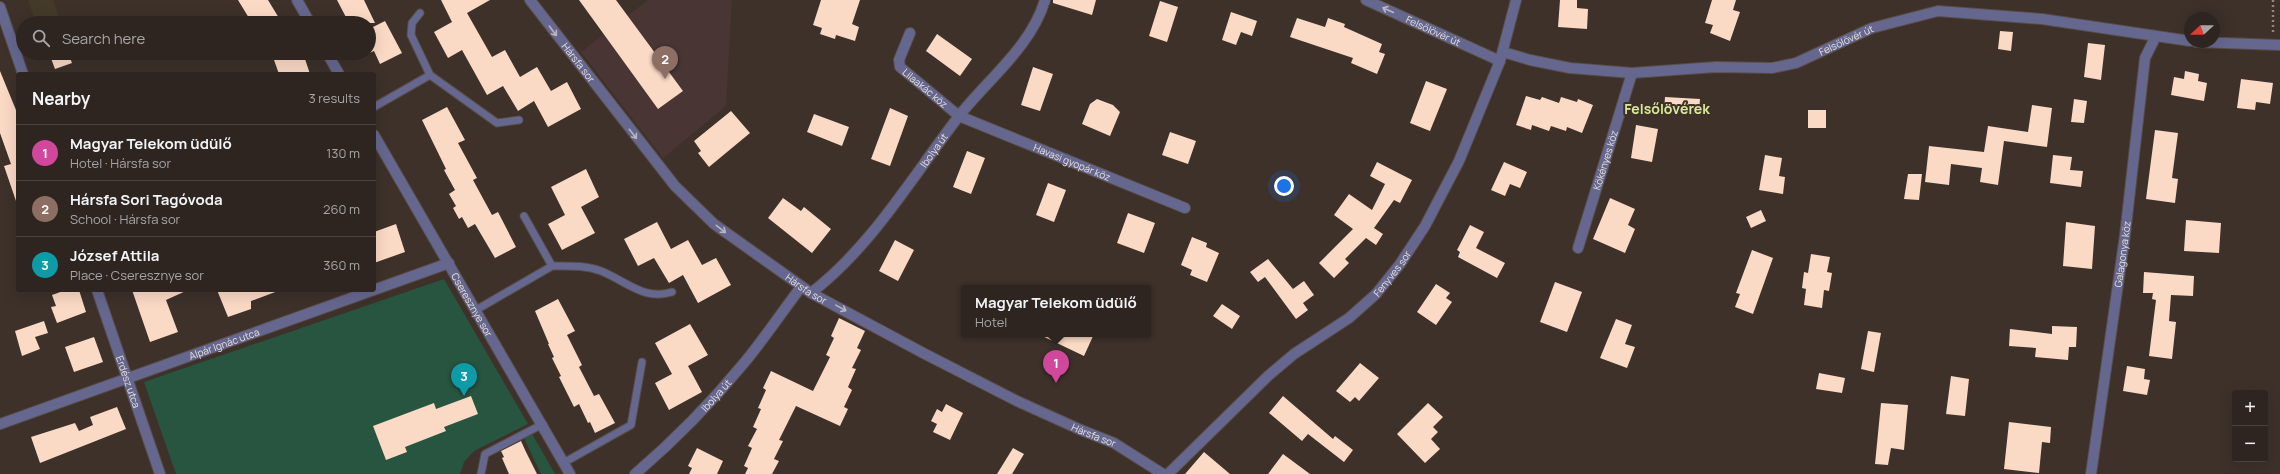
<!DOCTYPE html>
<meta charset="utf-8">
<style>
:root{--surface:#2e2520;--page:#362d29;--text:#f1f3f6;--muted:#a7a5a5;--line:#49423e;--accent:#8abfa5}
body{margin:0;font-family:Manrope,sans-serif;background:var(--page);color:var(--text)}
.controls{position:absolute;right:12px;bottom:12px;display:grid;overflow:hidden;border-radius:4px;box-shadow:0 4px 16px #0002}
.controls button{width:36px;height:36px;display:grid;place-items:center;padding:0;border:0;border-bottom:1px solid var(--line);background:var(--surface);color:var(--text);font:20px sans-serif}
.compass{position:absolute;left:2184px;top:12px;width:36px;height:36px;border-radius:50%;background:var(--surface);box-shadow:0 4px 16px #0002;rotate:249deg}
.you{position:absolute;left:1284px;top:186px;width:14px;height:14px;margin:-10px;border:3px solid #fff;border-radius:50%;background:#1a73e8;box-shadow:0 0 0 6px #1a73e833}
.badge{display:grid;place-items:center;width:26px;height:26px;border-radius:50%;background:var(--accent);color:#fff;font-size:13px;font-weight:700}
.pin{position:absolute;translate:-50% -33px;filter:drop-shadow(0 1px 2px #0008)}
.pin::after{content:'';position:absolute;top:21px;width:14px;height:12px;background:inherit;clip-path:polygon(0 0,100% 0,50% 100%)}
.popup{position:absolute;left:961px;top:285px;width:190px;height:52px;box-sizing:border-box;display:grid;place-content:center;border-radius:4px;background:var(--surface);filter:drop-shadow(0 1px 3px #0005);font-size:13px;white-space:nowrap;color:var(--muted)}
.popup b{font-size:15px;color:var(--text)}
.popup::after{content:'';position:absolute;left:50%;top:100%;margin-left:-8px;border:8px solid transparent;border-top-color:var(--surface)}
.list{margin:0;padding:0;list-style:none}
h2{display:flex;justify-content:space-between;align-items:center;height:52px;margin:0;padding:0 16px;font-size:17px}
h2 small{font-size:13px;font-weight:400;color:var(--muted)}
.list li{display:grid;grid-template-columns:26px 1fr auto;gap:12px;align-items:center;box-sizing:border-box;height:56px;padding:0 16px;border-top:1px solid var(--line)}
.list b{display:block;font-size:15px;white-space:nowrap}
.list p{margin:0;font-size:13px;white-space:nowrap;color:var(--muted)}
.list em{font-size:13px;font-style:normal;color:var(--muted)}
.icon{flex:none;width:22px;height:22px;fill:none;stroke:currentColor;stroke-width:2;stroke-linecap:round;stroke-linejoin:round}
.map{position:relative;flex:none;width:2280px;height:474px;overflow:hidden}
.search{position:absolute;background:var(--surface);box-shadow:0 4px 16px #0002;left:16px;top:16px;width:360px;height:44px;display:flex;align-items:center;gap:10px;box-sizing:border-box;padding:0 14px;border-radius:22px;color:var(--muted);font-size:15px}
.panel{position:absolute;background:var(--surface);box-shadow:0 4px 16px #0002;left:16px;top:72px;width:360px;height:220px;border-radius:4px}
.map>svg:first-child{display:block}
.industrial{fill:#443a2a}
.education{fill:#4a3535}
.green{fill:#28553f}
.building{fill:#fad9c5}
.lines{fill:none;stroke-linecap:round;stroke-linejoin:round}
.lane-casing{stroke:#584d46;stroke-width:9}
.street-casing{stroke:#584d46;stroke-width:12}
.path{stroke:#908680;stroke-width:2.5;stroke-dasharray:2 3;stroke-linecap:butt}
.lane{stroke:#65678f;stroke-width:7}
.street{stroke:#65678f;stroke-width:10}
.oneway{stroke:#bab6c0}
.labels{text-anchor:middle;dominant-baseline:central;stroke-width:4;stroke-linejoin:round;paint-order:stroke}
.street-label{font-size:10px;fill:#e7e0db;stroke:#3d312a}
.district-label{font-size:14px;font-weight:bold;fill:#dbe79a;stroke:#3d312a}
</style>
<div class="map">
<svg width="2280" height="474" viewBox="0 0 2280 474">
<rect width="100%" height="100%" fill="#3d312a"/>
<!-- industrial -->
<path class="industrial" d="M28,0H53L60,20L50,23H36Z"/>
<!-- education -->
<path class="education" d="M648,0H732L726,106L663,158L581,52Z"/>
<!-- green -->
<path class="green" d="M444,279L528,424L474,451L464,462L460,474H176L144,382Z
M531,432L555,474H541L523,436Z"/>
<!-- building -->
<path class="building" d="M238,0H268L282,23H252Z
M337,0H364L375,23H349Z
M441,0H490L467,13L492,57L505,50L520,77L537,67L551,91L567,82L581,109L548,127L534,101L518,111L503,86L487,95L462,50L448,58L434,32L452,22Z
M579,0H616L683,91L658,109Z
M821,0H860L852,24L859,27L855,41L836,35L835,39L820,34L822,28L813,25Z
M1053,0H1096L1092,15L1053,3Z
M1560,0H1577V8L1588,9L1587,29L1558,27Z
M1712,0H1736L1733,10L1740,12L1730,41L1710,33L1713,25L1705,23Z
M1160,1L1178,7L1167,42L1149,36Z
M1231,12L1257,21L1252,36L1241,32L1236,45L1222,40Z
M1297,18L1325,27L1328,18L1345,24L1344,27L1382,44L1379,52L1385,54L1377,74L1351,63L1353,58L1290,37Z
M385,21L402,53L380,64L374,51L369,53V29Z
M2000,31L2013,32L2011,51L1998,49Z
M937,34L972,59L960,76L926,51Z
M2088,43L2105,45L2101,80L2084,77Z
M49,53H68L72,63L55,69Z
M292,53H303L310,74H279L274,60Z
M1033,67L1053,74L1040,111L1021,105Z
M0,71L18,115L16,201L4,166L11,164L0,133Z
M2185,71L2199,74L2198,81L2207,83L2204,101L2171,95L2174,77L2184,79Z
M2241,79L2273,83L2270,104L2256,102L2255,110L2237,108Z
M1426,81L1447,89L1430,131L1410,123Z
M1526,96L1540,100L1542,97L1559,103L1561,97L1577,102L1578,99L1593,105L1582,133L1567,127L1566,131L1551,126L1549,131L1532,125L1531,130L1516,125Z
M1665,97L1700,99L1699,114L1664,111Z
M1097,99L1113,105L1120,112L1110,136L1082,124L1090,104Z
M2074,99L2087,101L2084,123L2071,122Z
M2032,105L2052,108L2047,147L2004,141L1998,185L1980,182L1982,168L1951,164L1949,185L1925,182L1929,146L1984,152L1988,126L2028,132Z
M447,107L465,140L458,143L477,178L473,180L492,215L498,212L516,247L495,258L475,224L468,228L462,217L459,219L453,208L456,206L449,194L455,190L444,170L446,169L422,120Z
M890,108L908,116L890,166L871,159Z
M1808,110H1826V128H1808Z
M731,111L750,133L709,167L698,153L701,151L694,141Z
M814,114L849,127L842,146L807,132Z
M1636,125L1658,129L1652,162L1631,158Z
M2155,130L2178,133L2172,178L2178,179L2175,203L2146,199Z
M1170,132L1196,141L1188,164L1162,155Z
M967,151L985,158L971,194L953,187Z
M1765,155L1782,158L1779,176L1785,177L1783,194L1759,190Z
M2053,155L2072,157L2070,170L2083,171L2081,187L2050,183Z
M1377,162L1412,180L1400,203L1394,200L1374,228L1383,234L1376,245L1366,238L1345,259L1349,263L1334,278L1319,263L1353,229L1334,215L1349,194L1372,210L1385,184L1370,176Z
M1504,162L1527,172L1520,188L1510,184L1505,196L1491,190Z
M586,169L599,197L581,207L595,233L562,250L548,224L565,215L551,187Z
M1908,174H1922L1919,200L1904,199Z
M1048,183L1066,190L1054,222L1036,215Z
M783,198L801,211L804,207L831,229L812,253L768,218Z
M1610,198L1635,209L1628,225L1635,229L1625,253L1593,239Z
M1761,210L1766,221L1751,228L1746,217Z
M1128,213L1155,223L1144,253L1117,243Z
M2186,220L2221,223L2219,253L2184,251Z
M657,222L671,249L688,240L702,265L716,258L731,285L698,303L683,275L669,283L654,258L638,266L624,239Z
M2066,222L2095,226L2092,269L2063,266Z
M396,224L405,252L374,263V232Z
M1470,225L1484,232L1476,248L1505,263L1497,278L1458,257L1460,252L1457,250Z
M1192,237L1207,243L1206,247L1219,253L1207,282L1190,275L1192,270L1181,265Z
M895,240L914,250L898,281L879,271Z
M1752,250L1773,258L1753,314L1735,307L1740,294L1736,293Z
M1811,254L1830,257L1827,272L1832,273L1829,291L1824,290L1822,308L1804,305L1806,289L1802,288L1804,272L1808,273Z
M1268,259L1293,289L1304,281L1314,295L1303,303L1308,310L1296,319L1265,277L1258,282L1250,272Z
M2144,272L2194,276L2193,296L2171,295L2169,321L2176,322L2172,359L2149,356L2156,300L2152,299L2153,293H2143Z
M1555,282L1582,292L1567,332L1540,322Z
M1436,284L1450,293L1446,298L1452,302L1436,325L1417,312Z
M66,290H79L86,312L57,323L51,307L56,306L52,295Z
M132,290H188L166,300L178,332L150,342Z
M217,290H277L278,291L251,301V309L228,317Z
M558,299L575,331L567,335L582,365L579,367L594,396L599,394L615,423L595,433L590,422L588,423L579,404L574,407L559,377L561,376L552,358L554,357L548,344H549L535,311Z
M1222,304L1240,316L1232,329L1213,316Z
M839,318L865,331L857,348L861,350L852,368L856,369L848,387L852,390L844,407L848,409L840,426L796,406L779,440L783,441L774,459L779,461L772,474H745L748,468L744,466L752,448L748,446L757,429L753,427L761,409L758,408L766,390L763,388L771,371L813,391L830,357L826,355L834,338L831,336Z
M1616,319L1632,325L1625,344L1635,347L1627,368L1600,358Z
M44,321L48,333L35,337L40,349L22,356L15,331Z
M690,324L708,355L688,366L702,392L669,410L655,383L672,374L655,343Z
M2052,326L2077,327L2076,347H2069L2068,360L2035,357L2036,348L2009,346L2010,329L2052,334Z
M1868,331L1881,333L1874,372L1861,369Z
M1038,334H1094L1084,356Z
M94,337L103,362L74,372L65,347Z
M1360,363L1379,378L1359,401L1355,397L1350,402L1336,391Z
M2127,366L2145,369L2144,379L2150,380L2147,395L2123,391Z
M1819,373L1845,378L1842,393L1816,389Z
M1951,376L1969,379L1965,416L1946,414Z
M471,396L478,414L444,427L446,431L405,447L407,452L386,460L373,426L434,403L436,409Z
M1283,396L1333,439L1335,436L1353,450L1344,462L1308,434L1302,441L1269,413Z
M1428,403L1443,417L1433,427L1438,432L1431,439L1440,449L1425,463L1397,434Z
M1881,403L1908,405L1904,450L1891,448L1888,465L1875,464Z
M946,404L963,413L950,440L933,432L937,424L931,421L937,409L942,412Z
M117,407L126,429L40,463L31,437L75,423L79,431L93,425L90,417Z
M2009,422L2051,427L2050,443L2042,442L2039,473L2004,469Z
M521,441L526,452L537,474H509L502,458L504,457L501,451Z
M697,448L723,461L717,474H689L692,468L688,466Z
M1013,448L1024,454L1012,474H997Z
M1204,452L1230,474H1185Z
M1283,454L1310,474H1268Z"/>
<g class="lines">
<defs>
<path id="lane" d="M420,13L412,23L411,35L430,75
M374,107L430,75L497,123L519,120
M552,266C569,266 585,265 601,271C626,281 644,301 672,292
M476,310L552,266L524,216
M565,462L631,425L642,362
M481,474L485,454L543,424"/>
<g id="street">
<path d="M297,0L310,23"/>
<path id="s1" d="M530,0L675,186L714,224L811,293L925,354L1017,401L1081,430L1114,443L1163,474"/>
<path id="s2" d="M1366,0L1500,61"/>
<path d="M0,7L23,74"/>
<path id="s3" d="M910,33L899,60L900,67L959,116L1185,208"/>
<path d="M2196,42L2280,45"/>
<path id="s4" d="M1503,52L1530,60L1570,68L1632,73L1716,67L1772,68L1796,63L1872,28L1938,11L2042,19L2190,41"/>
<path d="M327,53L339,74"/>
<path id="s5" d="M374,135L570,474"/>
<path id="s6" d="M1578,248L1632,73"/>
<path id="s7" d="M97,290L160,474"/>
<path id="s8" d="M811,293C872,246 912,177 959,116C988,79 1031,47 1045,0"/>
<path id="s9" d="M0,424L449,263"/>
<path id="s10" d="M635,474C675,440 711,403 744,363C764,339 782,312 801,287"/>
<path id="s11" d="M1168,474L1268,376L1294,354L1349,318L1376,294L1400,264L1425,226L1459,161L1500,61L1516,0"/>
<path id="s12" d="M2091,474L2125,235L2145,58L2156,36"/>
</g>
</defs>
<!-- lane casing -->
<use href="#lane" class="lane-casing"/>
<!-- street casing -->
<use href="#street" class="street-casing"/>
<!-- path -->
<path class="path" d="M2273,0V32"/>
<!-- lane -->
<use href="#lane" class="lane"/>
<!-- street -->
<use href="#street" class="street"/>
</g>
<!-- one-way arrows -->
<defs><path id="oneway-shaft" d="M-6 0H5M1.5-3L5.5 0L1.5 3" fill="none" stroke-width="1.6" stroke-linecap="round" stroke-linejoin="round"/></defs>
<g class="oneway">
<use href="#oneway-shaft" transform="translate(1388 10) rotate(-156)"/>
<use href="#oneway-shaft" transform="translate(553 31) rotate(53)"/>
<use href="#oneway-shaft" transform="translate(633 134) rotate(52)"/>
<use href="#oneway-shaft" transform="translate(721 229) rotate(38)"/>
<use href="#oneway-shaft" transform="translate(841 308) rotate(29)"/>
</g>
<g class="labels">
<!-- street labels -->
<g class="street-label">
<text stroke="none"><textPath href="#s2" startOffset="74">Felsőlövér út</textPath></text>
<text stroke="none"><textPath href="#s4" startOffset="351">Felsőlövér út</textPath></text>
<text stroke="none"><textPath href="#s1" startOffset="79">Hársfa sor</textPath></text>
<text stroke="none"><textPath href="#s3" startOffset="69">Lilaakác köz</textPath></text>
<text stroke="none"><textPath href="#s8" startOffset="189">Ibolya út</textPath></text>
<text stroke="none"><textPath href="#s6" startOffset="92">Kökényes köz</textPath></text>
<text stroke="none"><textPath href="#s3" startOffset="235">Havasi gyopár köz</textPath></text>
<text stroke="none"><textPath href="#s12" startOffset="222">Galagonya köz</textPath></text>
<text stroke="none"><textPath href="#s11" startOffset="302">Fenyves sor</textPath></text>
<text stroke="none"><textPath href="#s1" startOffset="403">Hársfa sor</textPath></text>
<text stroke="none"><textPath href="#s5" startOffset="196">Cseresznye sor</textPath></text>
<text stroke="none"><textPath href="#s9" startOffset="238">Alpár Ignác utca</textPath></text>
<text stroke="none"><textPath href="#s7" startOffset="97">Erdész utca</textPath></text>
<text stroke="none"><textPath href="#s10" startOffset="113">Ibolya út</textPath></text>
<text stroke="none"><textPath href="#s1" startOffset="726">Hársfa sor</textPath></text>
</g>
<!-- district labels -->
<g class="district-label">
<text x="1667" y="108">Felsőlövérek</text>
</g>
</g>
</svg>
<div class="controls">
<button>+</button>
<button>−</button>
</div>
<svg class="compass" viewBox="-18 -18 36 36"><path d="M0-13l5 13h-10z" fill="#e53935"/><path d="M0 13l5-13h-10z" fill="#a7a5a5"/></svg>
<div class="you"></div>
<div class="pin badge" style="left:1056px;top:383px;background:#d1479c">1</div>
<div class="popup"><b>Magyar Telekom üdülő</b>Hotel</div>
<div class="pin badge" style="left:665px;top:79px;background:#8d6e63">2</div>
<div class="pin badge" style="left:464px;top:396px;background:#0f9aa8">3</div>
<div class="search"><svg class="icon" aria-label="search" viewBox="0 0 24 24"><circle cx="10" cy="10" r="6"/><path d="M15 15l6 6"/></svg>Search here</div>
<section class="panel">
<h2>Nearby<small>3 results</small></h2>
<ul class="list">
<li><span class="badge" style="background:#d1479c">1</span><div><b>Magyar Telekom üdülő</b><p>Hotel · Hársfa sor</p></div><em>130 m</em></li>
<li><span class="badge" style="background:#8d6e63">2</span><div><b>Hársfa Sori Tagóvoda</b><p>School · Hársfa sor</p></div><em>260 m</em></li>
<li><span class="badge" style="background:#0f9aa8">3</span><div><b>József Attila</b><p>Place · Cseresznye sor</p></div><em>360 m</em></li>
</ul>
</section>
</div>
